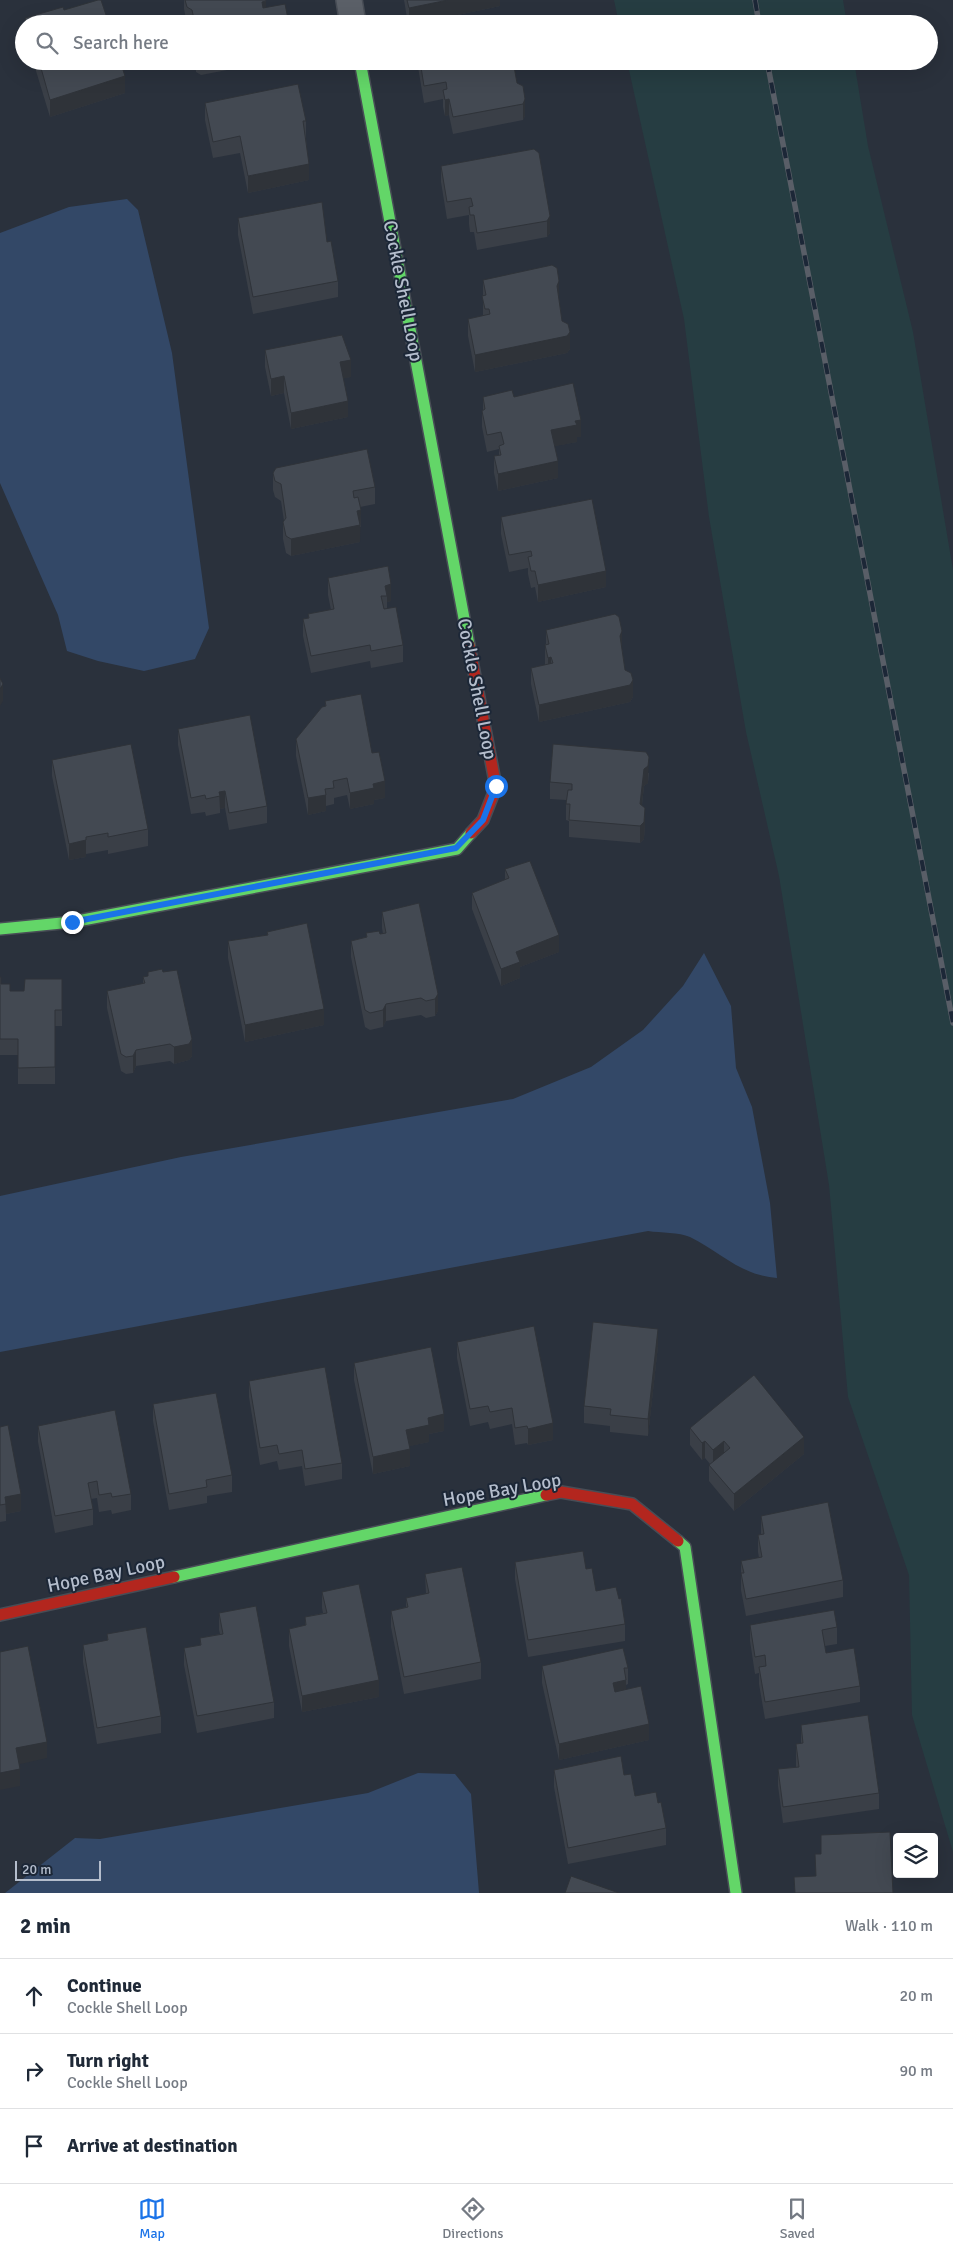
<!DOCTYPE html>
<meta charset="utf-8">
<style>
:root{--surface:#fff;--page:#f2f2f3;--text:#1f2937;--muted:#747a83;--line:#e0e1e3;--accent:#1a73e8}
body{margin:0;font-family:Signika,sans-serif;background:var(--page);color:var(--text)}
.controls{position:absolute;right:15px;bottom:15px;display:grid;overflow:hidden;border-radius:5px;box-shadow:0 5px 20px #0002}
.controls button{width:45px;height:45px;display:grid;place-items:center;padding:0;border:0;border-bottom:1px solid var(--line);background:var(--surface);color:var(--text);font:25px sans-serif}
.scale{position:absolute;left:15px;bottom:12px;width:86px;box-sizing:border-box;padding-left:5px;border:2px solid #b4bdcc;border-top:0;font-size:14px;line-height:18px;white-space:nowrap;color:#b4bdcc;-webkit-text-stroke:4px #1c2737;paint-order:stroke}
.stop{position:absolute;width:15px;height:15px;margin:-11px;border:4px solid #1a73e8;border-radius:50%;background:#fff}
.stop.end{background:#1a73e8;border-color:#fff;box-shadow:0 1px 5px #0008}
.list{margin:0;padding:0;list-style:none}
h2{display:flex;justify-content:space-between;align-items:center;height:65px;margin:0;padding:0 20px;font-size:21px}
h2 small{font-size:16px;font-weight:400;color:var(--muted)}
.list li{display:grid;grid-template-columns:32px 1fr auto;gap:15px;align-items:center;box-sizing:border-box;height:75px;padding:0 20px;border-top:1px solid var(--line)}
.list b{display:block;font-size:19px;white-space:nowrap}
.list p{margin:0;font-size:16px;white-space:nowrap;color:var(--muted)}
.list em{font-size:16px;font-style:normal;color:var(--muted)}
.icon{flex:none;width:28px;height:28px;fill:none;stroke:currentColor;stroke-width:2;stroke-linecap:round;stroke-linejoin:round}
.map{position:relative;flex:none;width:953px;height:1893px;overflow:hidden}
.search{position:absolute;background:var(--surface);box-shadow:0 5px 20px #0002;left:15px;right:15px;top:15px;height:55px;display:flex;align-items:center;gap:12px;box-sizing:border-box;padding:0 18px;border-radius:28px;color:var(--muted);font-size:19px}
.sheet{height:290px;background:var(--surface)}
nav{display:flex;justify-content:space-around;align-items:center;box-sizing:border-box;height:70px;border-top:1px solid var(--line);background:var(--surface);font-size:14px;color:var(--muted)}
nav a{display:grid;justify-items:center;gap:2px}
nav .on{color:var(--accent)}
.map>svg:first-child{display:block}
.green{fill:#263d42}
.water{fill:#334867}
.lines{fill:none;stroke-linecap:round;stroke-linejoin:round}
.street-casing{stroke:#484d56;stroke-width:28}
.fast-casing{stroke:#484d56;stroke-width:14}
.jam-casing{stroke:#484d56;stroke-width:14}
.street{stroke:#5b6068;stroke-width:25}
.fast{stroke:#63d668;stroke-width:11}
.jam{stroke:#b3261e;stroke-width:11}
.rail-casing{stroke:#595e67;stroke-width:5.5}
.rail{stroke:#1c2737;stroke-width:4;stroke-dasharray:11;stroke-linecap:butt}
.wall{fill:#3a3f47}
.shaded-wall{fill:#2f3339}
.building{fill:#434952;stroke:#2f3339}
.route{stroke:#1a73e8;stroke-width:6}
.labels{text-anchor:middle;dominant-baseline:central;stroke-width:4;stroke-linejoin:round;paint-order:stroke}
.street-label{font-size:19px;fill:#b4bdcc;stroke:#1c2737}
</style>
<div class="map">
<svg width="953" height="1893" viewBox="0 0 953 1893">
<rect width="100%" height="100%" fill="#2a313c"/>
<!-- green -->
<path class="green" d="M614,0H843L847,24H619Z
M627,61H854L868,146L913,332L953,570V1852L912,1715L909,1575L848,1397L829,1185L779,876L746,732L709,517L684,319Z"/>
<!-- water -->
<path class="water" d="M127,199L138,210L172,353L209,628L195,659L144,671L98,661L67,651L58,615L0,483V233L69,207Z
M704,953L731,1006L736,1068L752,1107L770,1203L777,1278C740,1275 722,1253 690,1237C679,1232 661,1233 648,1231L0,1352V1196L181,1157L513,1099L591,1067L643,1030L683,986Z
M418,1773L455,1774L471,1794L479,1893H5L75,1838L100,1839L368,1793Z"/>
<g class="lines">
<defs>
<path id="street" d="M349,0L353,24"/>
<path id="fast" d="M360,61L469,645
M0,929L72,922L457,849L471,833
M678,1541L685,1547L736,1893
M174,1577L546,1495"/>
<path id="jam" d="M469,645L496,787L483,820L471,833
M546,1495L561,1492L632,1504L678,1541
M0,1615L174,1577"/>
</defs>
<!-- street casing -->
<use href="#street" class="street-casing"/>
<!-- fast casing -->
<use href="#fast" class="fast-casing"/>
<!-- jam casing -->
<use href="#jam" class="jam-casing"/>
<!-- street -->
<use href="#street" class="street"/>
<!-- fast -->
<use href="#fast" class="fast"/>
<!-- jam -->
<use href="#jam" class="jam"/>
<defs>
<path id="rail" d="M755,0L759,24
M767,61L953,1023"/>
</defs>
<!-- rail casing -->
<use href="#rail" class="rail-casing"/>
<!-- rail -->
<use href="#rail" class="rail"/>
</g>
<!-- wall -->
<path class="wall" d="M184,0H266V8L289,24H187L184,9Z
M404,0H500V6L415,24H408Z
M33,61H120L125,93L50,117Z
M195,61H275L201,75L196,72Z
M418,61H514L513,62L517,83L523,86L525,116L523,120L453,134L449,115L445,116L443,107V99L424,103L418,67Z
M205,103L306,121V138L309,180L248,193L240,153L213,158L205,120Z
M534,149L550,233L547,237L477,250L474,232H470L469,224V215L447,219L441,182V166Z
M238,218L327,242L338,281V297L253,314L238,235Z
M483,280L559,298V299L562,321L570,349L567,353L475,372L468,336V319L483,316Z
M265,350L351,377L343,378L348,417L291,429L284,393L271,396L265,367Z
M483,397H514L581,437H577V442L554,446L558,478L498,491L494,473V456L499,455V449L487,452L482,427V411L483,410Z
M273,473L375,487V504L360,507L361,527H360V542L291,556L286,553L283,539V522L284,521L281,501L275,497L273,490Z
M501,517L606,587L538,602L535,587L531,588L528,574V568L509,572L501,534Z
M388,566L391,601L387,602V608L403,645V662L371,668L370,661L311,673L303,636V619L308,618V614L331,610L328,595V578Z
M546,630L622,648V649L625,670L633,697L630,702L539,722L531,684V668L545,665V645L546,644Z
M325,701L372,753L385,798L374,800V804L350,809L347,795L334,798V804L326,806V811L308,815L296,756V739L325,706Z
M178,729L267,806V823L229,830L225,808L220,809V813L206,816L205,812L191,814L178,745Z
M52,760L148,829V846L108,854V850L86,854V857L69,860L52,776Z
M649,773L648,783L644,786L642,805L645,824L644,839L640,843L569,837V821L566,820V800L550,799V782Z
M505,869L559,952L520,967V978L501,986L472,909V893L505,880Z
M419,903L438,1011L435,1016L426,1018L421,1015L386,1021L383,1027L370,1030L365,1027L351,957V941L366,937V933L380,934H383L382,928V912Z
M267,932L324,1025L245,1042L228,958V941L267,936Z
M148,972H163L192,1056L189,1060L174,1064L170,1061L136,1066L133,1073L126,1074L121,1071L107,1008V991L143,984V977L148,976Z
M0,977L1,984L10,991H24L62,979V1026H55V1084H18V1055H0Z
M457,1342L553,1440L528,1445L527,1443L515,1445L512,1424L490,1429L488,1422L470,1426L457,1358Z
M658,1346L648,1436L610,1432V1426L584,1423V1406Z
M354,1363L444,1431L429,1434V1442L409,1446L410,1466L373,1474L354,1380Z
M249,1381L342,1463V1479L305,1486L302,1466L279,1470L277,1461L260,1465L249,1397Z
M153,1404L232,1475V1492L207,1496V1503L169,1510L153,1421Z
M38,1426L131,1494V1510L112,1514L111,1510L99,1512L97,1498L91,1499L93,1509V1525L55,1533L38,1442Z
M0,1427L21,1511L6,1514V1521L0,1522Z
M690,1428L804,1454L734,1511L709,1481V1465L710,1464L705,1458L702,1460L690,1445Z
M761,1516L843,1580V1597L746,1616L741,1590V1561L759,1558L758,1552V1535L761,1534Z
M515,1562L586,1569L596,1591L619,1599L625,1624V1641L528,1657L515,1579Z
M425,1574L481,1662V1679L404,1694L391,1627V1611L406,1607V1598L426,1594Z
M322,1592L379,1697L302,1712L289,1646V1629L305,1625V1617L323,1613L322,1608Z
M219,1613L274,1702V1718L197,1733L184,1665V1648L200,1645V1638L220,1634L219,1630Z
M750,1625L837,1627V1644L825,1646L826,1653L860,1686V1702L765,1719L759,1684V1673L755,1674L750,1641Z
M107,1634L161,1716V1733L97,1744L83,1662V1645L107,1641Z
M542,1666L628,1668V1684L626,1685V1690L649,1740L559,1760L542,1683Z
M801,1725L879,1793V1809L783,1823L778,1786V1769L796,1767V1744H801Z
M554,1770L624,1775L635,1796L658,1803L666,1828V1845L568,1864L554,1787Z"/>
<!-- shaded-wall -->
<path class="shaded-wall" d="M448,0H500V6L415,24H409V8Z
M266,1V18L262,2Z
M125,76V93L50,117V100Z
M449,99V115L445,116V100Z
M525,99V116L523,120V104Z
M309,164V180L248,193V176Z
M550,216V233L547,237V221Z
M559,281V298L557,302V286Z
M570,332V349L567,353L475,372V355Z
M351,360V377L340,379V362Z
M284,376V393L271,396V379Z
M348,401V417L291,429V413Z
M581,420V437H577V442L551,447V430L575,421Z
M558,461V478L498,491V474Z
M361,510L360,542L291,556V539L357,511Z
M606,571V587L538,602V585Z
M391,584V601L387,602V596L385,586Z
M622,631V648L620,653V636Z
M551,657V674L548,675V658Z
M633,680V697L630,702L539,722V705Z
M3,684V701L0,706V689Z
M649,757L648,783L644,786L640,820V804L644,769Z
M385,781V798L374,800V804L350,809V793L373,784Z
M225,791V808L220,809L219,792Z
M326,795V811L308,815V798Z
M645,808V824L644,839L640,843V826Z
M86,840V857L69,860V844Z
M559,935V952L520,967V978L501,986V969L516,952Z
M438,994V1011L435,1016V999Z
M386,1004V1021L383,1027V1010Z
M324,1009V1025L245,1042V1025Z
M192,1039V1056L189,1060L174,1064V1047Z
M136,1050V1066L133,1073V1056Z
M658,1329V1346L648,1436V1419Z
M444,1414V1431L429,1434V1442L406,1447V1430L428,1418Z
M553,1423V1440L528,1445V1429Z
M804,1437V1454L734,1511V1494Z
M705,1441V1458L702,1460V1443Z
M724,1441V1457L713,1467V1450Z
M410,1449V1466L373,1474V1457Z
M21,1494V1511L6,1514L5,1497Z
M379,1680V1697L302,1712V1696Z
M626,1680V1697L613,1700V1683Z
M649,1724V1740L559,1760V1744Z
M47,1742V1758L16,1765V1748Z
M20,1769V1786L0,1790V1773Z"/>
<!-- building -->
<path class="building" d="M98,0H101L109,24H27L25,18L63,7L64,10Z
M185,0H266V1L262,2L263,8L285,4L289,24H195L192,10L187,7Z
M407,0H448L409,8Z
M39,61H120L125,76L50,100Z
M420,61H513L517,83L523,86L525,99L523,104L453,117L449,99L445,100L443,90L447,89L446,82L424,86Z
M298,84L306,121H303L309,164L248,176L240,136L213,142L205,103Z
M534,149L539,153L550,216L547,221L477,233L474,215H470L469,207L473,206L471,198L447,202L441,166Z
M322,202L327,242L331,241L338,281L253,297L238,218Z
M552,265L557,268L559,281L557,286L562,321L568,324L570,332L567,336L475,355L468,319L490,314L489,309H485L482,296L486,295L483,280Z
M342,335L351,360L340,362L348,401L291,413L284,376L271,379L265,350Z
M573,383L581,420L575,421L577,425L551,430L558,461L498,474L494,456L501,455L499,446L504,444L501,432L487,435L482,411L485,409L483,397L512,390L514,397Z
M367,449L375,487L353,491L354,498L358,497L361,510L357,511L360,525L291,539L286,536L283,522L286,518L281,484L275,481L273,473L276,468Z
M592,499L606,571L538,585L535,571H531L528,557L532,556L531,551L509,555L501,517Z
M388,566L391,584L385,586L387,596H381L384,609L396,607L403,645L371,651L370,645L311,656L303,619L309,618L308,614L334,609L328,578Z
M615,614L619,617L622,631L620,636L625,670L631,673L633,680L630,685L539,705L531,668L553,663L551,657L548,658L545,645L549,644L546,630Z
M0,678L3,684L0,689Z
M361,694L372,753L379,752L385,781L373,784L374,788L350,793L347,778L333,781L334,788L325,789L326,795L308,798L296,739L322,707L326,706L325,701Z
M250,715L267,806L229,813L225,791L219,792L220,796L206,799L205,795L191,798L178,729Z
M131,744L148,829L108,837V833L86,837V840L69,844L52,760Z
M553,744L646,752L649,757L648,766L644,769L640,804L645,808L644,822L640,826L569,820L570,804H566L568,790H572V784L550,782Z
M530,861L559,935L516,952L520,962L501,969L472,893L509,878L505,869Z
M419,903L438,994L435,999L426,1001L421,998L386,1004L383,1010L370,1013L365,1010L351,941L367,937L366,933L379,931L380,934L386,933L382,912Z
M307,923L324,1009L245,1025L228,941L268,935L267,932Z
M162,969L163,972L177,970L192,1039L189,1044L174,1047L170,1044L136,1050L133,1056L126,1057L121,1054L107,991L145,983L143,977L148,976V972Z
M0,977H1V984H10V991H24L25,979H62V1010H55V1067L18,1068V1039H0Z
M593,1322L658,1329L648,1419L610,1415L611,1409L584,1406Z
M534,1326L553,1423L528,1429L527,1426L515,1428L512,1408L490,1412L488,1406L470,1409L457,1342Z
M431,1347L444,1414L428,1418L429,1425L406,1430L410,1449L373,1457L354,1363Z
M325,1367L342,1463L305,1469L302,1450L279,1454L277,1445L260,1448L249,1381Z
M754,1375L804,1437L734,1494L709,1465L730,1448L724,1441L713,1450L705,1441L702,1443L690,1428Z
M216,1393L232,1475L206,1480L207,1487L169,1494L153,1404Z
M115,1410L131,1494L112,1497L111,1493L99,1495L97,1481L88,1483L93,1509L55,1516L38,1426Z
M8,1425L21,1494L5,1497L6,1504L0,1505V1427Z
M828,1502L843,1580L746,1599L741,1573H744L741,1561L762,1557L758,1535L764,1534L761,1516Z
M583,1551L586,1569L592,1568L596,1591L616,1587L619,1599L621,1598L625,1624L528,1640L515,1562Z
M462,1567L481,1662L404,1677L391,1611L408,1607L406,1598L429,1593L425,1574Z
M359,1584L379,1680L302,1696L289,1629L306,1625L305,1617L327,1613L322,1592Z
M256,1606L274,1702L197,1716L184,1648L201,1645L200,1638L223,1634L219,1613Z
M834,1610L837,1627L822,1630L826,1653L854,1648L860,1686L765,1702L759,1667L766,1666L765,1655L755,1657L750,1625Z
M146,1627L161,1716L97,1728L83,1645L108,1640L107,1634Z
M28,1646L47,1742L16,1748L20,1769L0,1773V1652Z
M623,1648L628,1668H624L626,1680L613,1683L615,1692L641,1686L649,1724L559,1744L542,1666Z
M868,1715L879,1793L783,1807L778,1769L799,1767L796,1744L803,1743L801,1725Z
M621,1756L624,1775L631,1774L635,1796L656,1792L658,1803L661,1802L666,1828L568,1848L554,1770Z
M890,1832L893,1893H795L794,1877L816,1876L815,1854H821V1835Z
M571,1876L619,1893H565Z"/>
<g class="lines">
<!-- route -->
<path class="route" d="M72,922L456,848L483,820L496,786"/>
</g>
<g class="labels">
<!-- street labels -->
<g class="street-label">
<text transform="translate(403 291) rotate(79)">Cockle Shell Loop</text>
<text transform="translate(477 689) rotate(79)">Cockle Shell Loop</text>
<text transform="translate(502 1490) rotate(-10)">Hope Bay Loop</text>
<text transform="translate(106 1574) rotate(-12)">Hope Bay Loop</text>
</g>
</g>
</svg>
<div class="controls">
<button><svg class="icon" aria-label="layers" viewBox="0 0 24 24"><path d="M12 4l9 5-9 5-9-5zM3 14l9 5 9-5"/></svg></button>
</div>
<div class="scale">20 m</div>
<div class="stop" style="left:496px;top:786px"></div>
<div class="stop end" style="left:72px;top:922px"></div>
<div class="search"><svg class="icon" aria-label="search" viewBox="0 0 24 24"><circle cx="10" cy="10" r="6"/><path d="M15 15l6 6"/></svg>Search here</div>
</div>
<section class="sheet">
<h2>2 min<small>Walk · 110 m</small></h2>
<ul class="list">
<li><svg class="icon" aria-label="ahead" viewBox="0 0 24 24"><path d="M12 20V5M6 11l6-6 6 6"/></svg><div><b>Continue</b><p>Cockle Shell Loop</p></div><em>20 m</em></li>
<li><svg class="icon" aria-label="right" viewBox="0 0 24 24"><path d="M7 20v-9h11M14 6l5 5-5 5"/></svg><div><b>Turn right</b><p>Cockle Shell Loop</p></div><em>90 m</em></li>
<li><svg class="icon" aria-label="arrive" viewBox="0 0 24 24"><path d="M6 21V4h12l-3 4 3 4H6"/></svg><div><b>Arrive at destination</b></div></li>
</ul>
</section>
<nav>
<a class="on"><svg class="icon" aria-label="map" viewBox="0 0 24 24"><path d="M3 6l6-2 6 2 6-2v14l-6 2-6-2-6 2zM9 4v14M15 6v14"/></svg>Map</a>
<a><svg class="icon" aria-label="directions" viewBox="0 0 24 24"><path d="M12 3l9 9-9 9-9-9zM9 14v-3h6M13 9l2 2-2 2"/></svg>Directions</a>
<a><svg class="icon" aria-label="saved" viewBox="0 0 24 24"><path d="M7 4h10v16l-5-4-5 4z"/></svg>Saved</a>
</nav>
